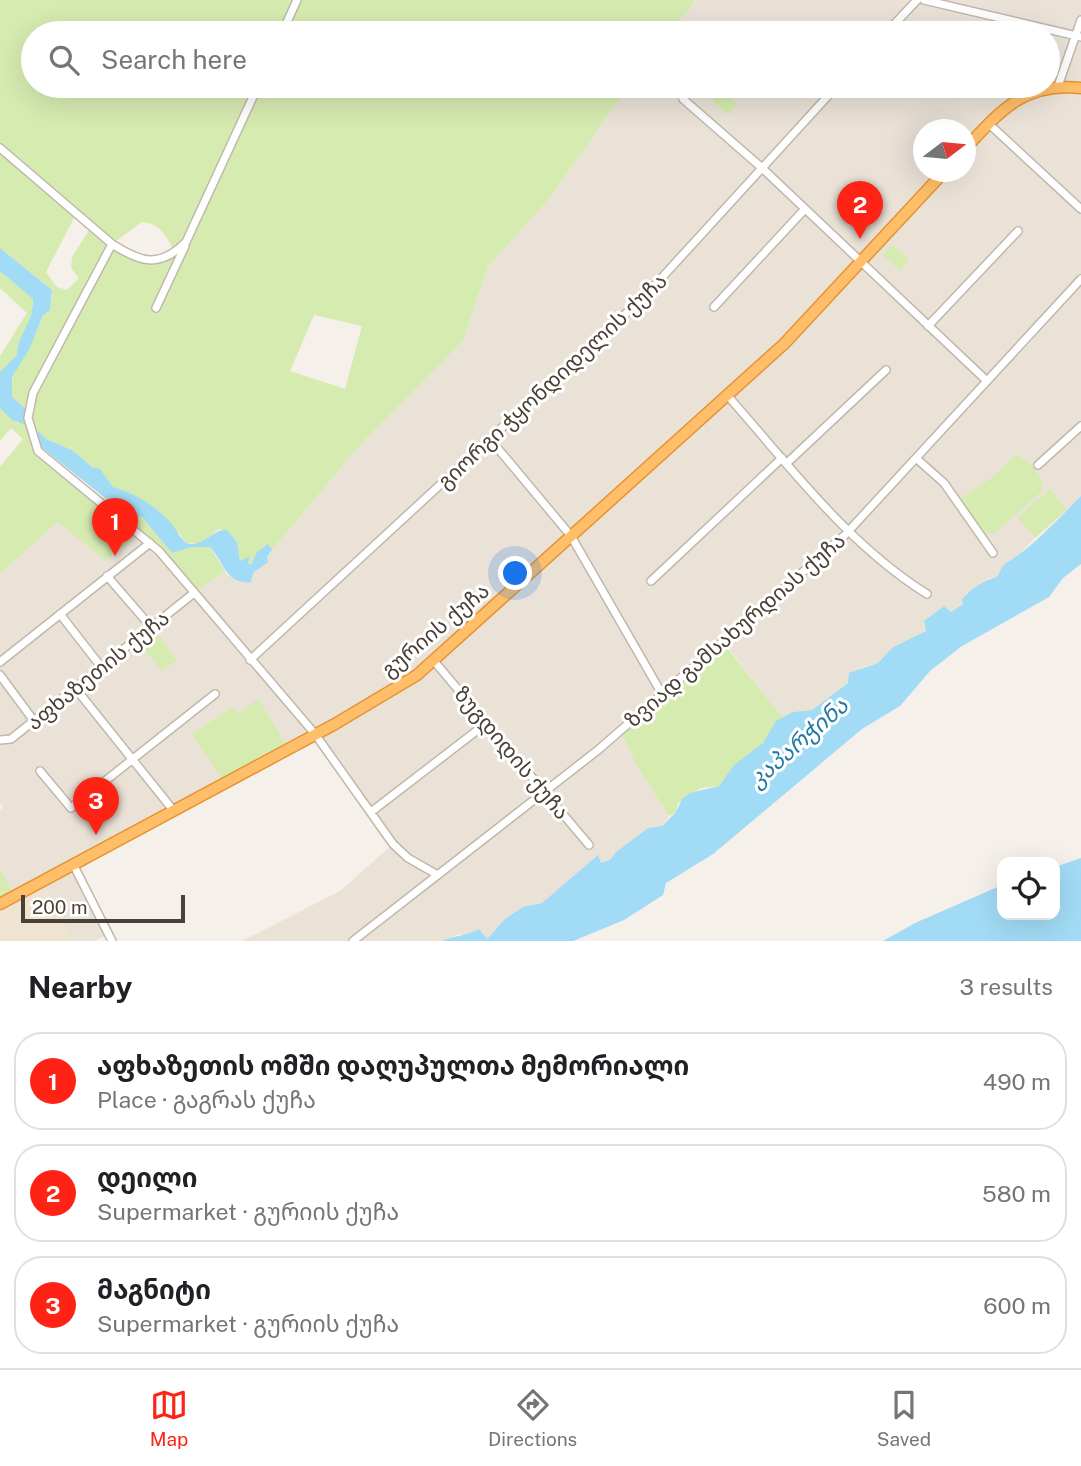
<!DOCTYPE html>
<meta charset="utf-8">
<style>
:root{--surface:#fff;--page:#f2f2f2;--text:#202124;--muted:#757577;--line:#e0e0e0;--accent:#ff2316}
body{margin:0;font-family:"Public Sans","Noto Sans Georgian",sans-serif;background:var(--page);color:var(--text)}
.controls{position:absolute;right:21px;bottom:21px;display:grid;overflow:hidden;border-radius:14px;box-shadow:0 7px 28px #0002}
.controls button{width:63px;height:63px;display:grid;place-items:center;padding:0;border:0;border-bottom:2px solid var(--line);background:var(--surface);color:var(--text);font:35px sans-serif}
.compass{position:absolute;left:913px;top:119px;width:63px;height:63px;border-radius:50%;background:var(--surface);box-shadow:0 7px 28px #0002;rotate:74deg}
.scale{position:absolute;left:21px;bottom:18px;width:164px;box-sizing:border-box;padding-left:7px;border:4px solid #4a4037;border-top:0;font-size:19px;line-height:24px;white-space:nowrap;color:#4a4037;-webkit-text-stroke:5px #fff;paint-order:stroke}
.you{position:absolute;left:516px;top:574px;width:24px;height:24px;margin:-18px;border:5px solid #fff;border-radius:50%;background:#1a73e8;box-shadow:0 0 0 10px #1a73e833}
.badge{display:grid;place-items:center;width:46px;height:46px;border-radius:50%;background:var(--accent);color:#fff;font-size:23px;font-weight:700}
.pin{position:absolute;translate:-50% -58px;filter:drop-shadow(0 2px 4px #0008)}
.pin::after{content:'';position:absolute;top:37px;width:24px;height:21px;background:inherit;clip-path:polygon(0 0,100% 0,50% 100%)}
.list{margin:0;padding:0;list-style:none}
h2{display:flex;justify-content:space-between;align-items:center;height:91px;margin:0;padding:0 28px;font-size:30px}
h2 small{font-size:23px;font-weight:400;color:var(--muted)}
.list li{display:grid;grid-template-columns:46px 1fr auto;gap:21px;align-items:center;box-sizing:border-box;height:98px;margin:0 14px 14px;padding:0 14px;border:2px solid var(--line);border-radius:28px}
.list b{display:block;font-size:26px;white-space:nowrap}
.list p{margin:0;font-size:23px;white-space:nowrap;color:var(--muted)}
.list em{font-size:23px;font-style:normal;color:var(--muted)}
.icon{flex:none;width:38px;height:38px;fill:none;stroke:currentColor;stroke-width:2;stroke-linecap:round;stroke-linejoin:round}
.map{position:relative;flex:none;width:1081px;height:941px;overflow:hidden}
.search{position:absolute;background:var(--surface);box-shadow:0 7px 28px #0002;left:21px;right:21px;top:21px;height:77px;display:flex;align-items:center;gap:18px;box-sizing:border-box;padding:0 24px;border-radius:38px;color:var(--muted);font-size:26px}
.sheet{height:427px;background:var(--surface)}
nav{display:flex;justify-content:space-around;align-items:center;box-sizing:border-box;height:98px;border-top:2px solid var(--line);background:var(--surface);font-size:19px;color:var(--muted)}
nav a{display:grid;justify-items:center;gap:4px}
nav .on{color:var(--accent)}
.map>svg:first-child{display:block}
.residential{fill:#eae2d7;fill-rule:evenodd}
.education{fill:#efe4d2}
.green{fill:#d6ebb0;fill-rule:evenodd}
.water{fill:#a2dbf5}
.lines{fill:none;stroke-linecap:round;stroke-linejoin:round}
.minor-casing{stroke:#c1b7ab;stroke-width:10}
.highway-casing{stroke:#e79331;stroke-width:13}
.minor{stroke:#fff;stroke-width:7}
.highway{stroke:#ffbf6a;stroke-width:10}
.labels{text-anchor:middle;dominant-baseline:central;stroke-width:6;stroke-linejoin:round;paint-order:stroke}
.street-label{font-size:21px;fill:#4a4037;stroke:#fff}
.water-label{font-size:23px;font-style:italic;fill:#257aa3;stroke:#fff}
</style>
<div class="map">
<svg width="1081" height="941" viewBox="0 0 1081 941">
<rect width="100%" height="100%" fill="#f5f0e9"/>
<!-- residential -->
<path class="residential" d="M696,0H1081V496L1067,510L1050,488L1019,516L1035,538L997,577L989,578L967,593L962,599L963,603L951,613L944,606L924,621L926,631L893,647L878,663L863,667L848,683L812,710L793,712L783,718L722,640L667,811L669,816L662,826L648,828L616,852L610,860L601,863L598,856L542,903L523,907L506,918L487,939L459,934L442,941H242L340,891L393,844L316,735L288,749L236,714L232,707L225,783L74,864L108,934L95,941H73L42,882L15,896L0,869V810L3,808L0,803V574L58,522L140,533L194,593L225,571L227,576L253,573L268,562L267,557L272,550L361,444L463,341L488,267L548,200L629,86H1048V33H670ZM923,130H965V172H923Z"/>
<!-- education -->
<path class="education" d="M41,881L73,941H0V904Z"/>
<!-- green -->
<path class="green" d="M0,0H696L670,33H33V86H629L548,200L488,267L463,341L361,444L272,550L267,545L257,552L251,565L248,563L250,557L240,561L237,542L219,529L201,543H186L179,533L109,484L100,469L92,467L72,450L46,439L32,427L38,451L119,515C142,505 159,537 172,553L193,547H210L225,571L194,593L140,533L105,560L58,522L0,574V467L23,439L11,428L0,441V408L18,423L28,411L12,397L10,389L15,368L52,298V290L0,248ZM76,214L91,227L72,257L71,268L79,278L67,290L57,287L46,272ZM142,222C162,224 167,237 175,253L149,260L112,244ZM314,315L362,326L345,389L290,371Z
M722,89L737,105L728,115L712,100Z
M892,244L909,260L900,271L883,255Z
M0,271L33,299C34,325 17,335 17,355L0,372V356L27,313L0,288Z
M1016,455C1029,459 1045,477 1042,491L995,533L986,534L967,512L961,498L991,478Z
M1050,488L1067,510L1035,538L1018,517Z
M157,634L177,660L162,671L142,646Z
M721,640L783,718C773,722 773,731 766,739C752,757 732,765 719,786L701,788L678,803L676,812L669,816L636,764L621,730Z
M259,699L288,749L225,783L192,734L232,707L237,714Z
M0,869L15,896L0,904Z"/>
<!-- water -->
<path class="water" d="M0,248L52,290L50,310L43,315L29,350L12,377V397L28,411L30,426L12,420L0,408V372L17,355C17,335 34,323 33,299L0,271Z
M39,432L46,439L72,450L92,467L100,469L113,487C134,493 153,504 169,521C176,528 179,537 186,543C204,548 211,529 227,530L237,542L240,561L250,556L248,563L251,565L257,552L268,544L272,550L267,557L268,562L253,573L251,582C226,585 224,562 210,547H193L172,553L142,517L124,513L41,447L35,433Z
M1081,496V564L1063,578L1049,597L962,646L930,671L900,706L862,729L713,854L666,883L663,895L624,920L573,941H442C455,935 467,936 479,929L487,939L506,918L523,907L542,903L598,855L601,863L610,860L616,852L648,828L662,826L676,812L682,799L690,793L719,786L734,765L763,743L776,721L793,712L812,710L848,683L849,673L878,663L893,647L926,631L924,621L944,606L951,612L963,604L962,599C970,590 985,579 997,577C1000,573 1001,566 1006,563C1032,548 1059,518 1081,496Z
M1081,858V941H883L915,923L1002,885V915H1055V867Z"/>
<g class="lines">
<defs>
<path id="minor" d="M924,0L1081,37
M282,33L297,0
M886,33L917,0
M1058,86L1081,20
M683,99L762,168L987,381
M989,124L1081,209
M0,148L112,244L33,393L28,418L38,451L159,551L315,734L393,844L408,858L436,874
M112,244C140,262 159,269 186,242L258,86
M714,307L804,210
M156,308L185,246
M928,326L1018,231
M727,395C789,465 847,544 927,594
M490,439L571,536L662,694
M917,459L944,483L993,553
M787,463L886,370
M1038,465L1081,426
M107,576L152,628
M651,581L782,458
M60,614L102,668
M250,660L646,295L837,86
M434,661L589,845
M0,662L150,543
M0,675L34,721
M76,689L173,810
M0,740L11,739L194,593
M40,771L71,808L215,694
M371,812L488,722
M73,864L112,941
M353,941L598,750L844,536L1081,279"/>
<path id="highway" d="M965,149C1001,110 1024,82 1081,88
M0,904L335,724L417,675L784,344L944,172"/>
</defs>
<!-- minor casing -->
<use href="#minor" class="minor-casing"/>
<!-- highway casing -->
<use href="#highway" class="highway-casing"/>
<!-- minor -->
<use href="#minor" class="minor"/>
<!-- highway -->
<use href="#highway" class="highway"/>
</g>
<g class="labels">
<!-- street labels -->
<g class="street-label">
<text transform="translate(552 381) rotate(-43)">გიორგი ჭყონდიდელის ქუჩა</text>
<text transform="translate(435 630) rotate(-40)">გურიის ქუჩა</text>
<text transform="translate(735 630) rotate(-41)">ზვიად გამსახურდიას ქუჩა</text>
<text transform="translate(98 670) rotate(-39)">აფხაზეთის ქუჩა</text>
<text transform="translate(512 753) rotate(50)">ზუგდიდის ქუჩა</text>
</g>
<!-- water labels -->
<g class="water-label">
<text transform="translate(798 742) rotate(-41)">კაპარჭინა</text>
</g>
</g>
</svg>
<div class="controls">
<button><svg class="icon" aria-label="locate" viewBox="0 0 24 24"><circle cx="12" cy="12" r="6"/><path d="M12 2v4M12 18v4M2 12h4M18 12h4"/></svg></button>
</div>
<svg class="compass" viewBox="-18 -18 36 36"><path d="M0-13l5 13h-10z" fill="#e53935"/><path d="M0 13l5-13h-10z" fill="#757577"/></svg>
<div class="scale">200 m</div>
<div class="you"></div>
<div class="pin badge" style="left:115px;top:556px">1</div>
<div class="pin badge" style="left:860px;top:239px">2</div>
<div class="pin badge" style="left:96px;top:835px">3</div>
<div class="search"><svg class="icon" aria-label="search" viewBox="0 0 24 24"><circle cx="10" cy="10" r="6"/><path d="M15 15l6 6"/></svg>Search here</div>
</div>
<section class="sheet">
<h2>Nearby<small>3 results</small></h2>
<ul class="list">
<li><span class="badge">1</span><div><b>აფხაზეთის ომში დაღუპულთა მემორიალი</b><p>Place · გაგრას ქუჩა</p></div><em>490 m</em></li>
<li><span class="badge">2</span><div><b>დეილი</b><p>Supermarket · გურიის ქუჩა</p></div><em>580 m</em></li>
<li><span class="badge">3</span><div><b>მაგნიტი</b><p>Supermarket · გურიის ქუჩა</p></div><em>600 m</em></li>
</ul>
</section>
<nav>
<a class="on"><svg class="icon" aria-label="map" viewBox="0 0 24 24"><path d="M3 6l6-2 6 2 6-2v14l-6 2-6-2-6 2zM9 4v14M15 6v14"/></svg>Map</a>
<a><svg class="icon" aria-label="directions" viewBox="0 0 24 24"><path d="M12 3l9 9-9 9-9-9zM9 14v-3h6M13 9l2 2-2 2"/></svg>Directions</a>
<a><svg class="icon" aria-label="saved" viewBox="0 0 24 24"><path d="M7 4h10v16l-5-4-5 4z"/></svg>Saved</a>
</nav>
